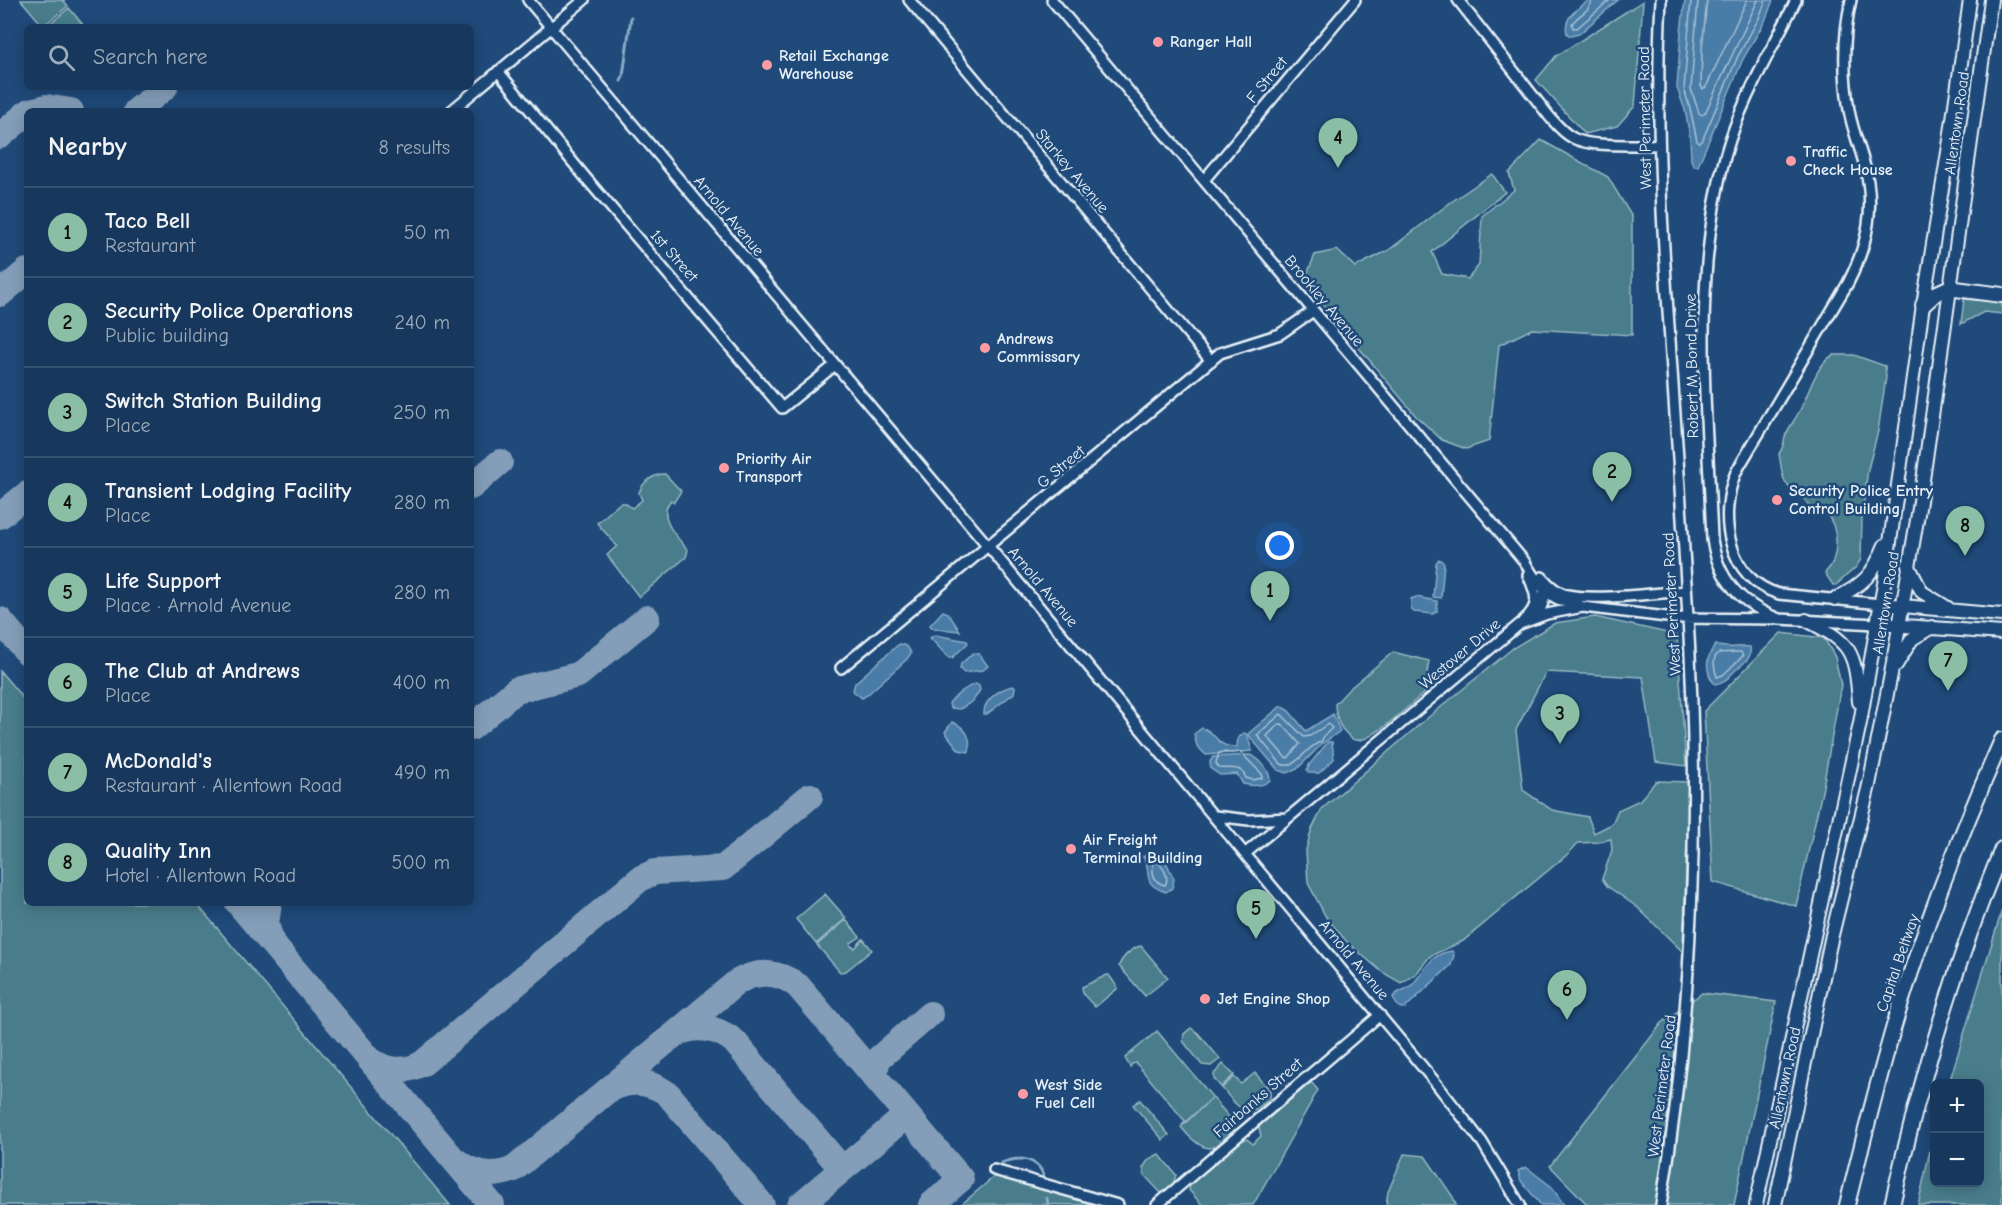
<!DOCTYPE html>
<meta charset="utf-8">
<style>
:root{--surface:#17385c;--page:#203f62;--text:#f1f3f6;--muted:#9eacbb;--line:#365272;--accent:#8abfa5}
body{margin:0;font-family:"Comic Neue",sans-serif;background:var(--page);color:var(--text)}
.controls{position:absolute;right:18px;bottom:18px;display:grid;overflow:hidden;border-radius:9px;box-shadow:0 3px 15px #0003}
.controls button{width:54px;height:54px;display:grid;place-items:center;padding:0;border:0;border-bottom:2px solid var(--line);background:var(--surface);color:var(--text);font:30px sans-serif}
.you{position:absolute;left:1280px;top:546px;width:21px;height:21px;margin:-15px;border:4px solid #fff;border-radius:50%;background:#1a73e8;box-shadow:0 0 0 9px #1a73e833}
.badge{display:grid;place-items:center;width:39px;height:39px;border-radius:50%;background:var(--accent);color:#111;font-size:20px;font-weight:700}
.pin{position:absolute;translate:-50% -50px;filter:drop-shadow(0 2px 3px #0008)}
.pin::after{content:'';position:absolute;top:32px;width:21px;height:18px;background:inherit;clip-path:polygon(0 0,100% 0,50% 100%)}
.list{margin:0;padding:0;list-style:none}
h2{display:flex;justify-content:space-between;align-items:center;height:78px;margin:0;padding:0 24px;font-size:26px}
h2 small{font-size:20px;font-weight:400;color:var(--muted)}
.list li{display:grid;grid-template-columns:39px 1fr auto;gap:18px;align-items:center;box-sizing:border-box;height:90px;padding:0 24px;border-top:2px solid var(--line)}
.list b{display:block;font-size:22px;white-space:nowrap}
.list p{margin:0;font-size:20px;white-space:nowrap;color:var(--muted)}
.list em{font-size:20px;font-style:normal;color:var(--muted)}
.icon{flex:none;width:33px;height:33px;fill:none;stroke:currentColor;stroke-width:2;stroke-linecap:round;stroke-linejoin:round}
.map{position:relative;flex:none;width:2002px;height:1205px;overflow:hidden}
.search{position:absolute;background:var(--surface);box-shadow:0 3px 15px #0003;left:24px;top:24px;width:450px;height:66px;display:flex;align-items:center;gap:15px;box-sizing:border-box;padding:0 21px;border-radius:9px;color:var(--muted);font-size:22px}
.panel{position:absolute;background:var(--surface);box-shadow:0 3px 15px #0003;left:24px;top:108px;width:450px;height:798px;border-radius:9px}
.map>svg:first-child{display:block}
.green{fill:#487d8b;stroke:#98b7c2;stroke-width:1.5}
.water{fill:#497ca6;stroke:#89abc7;stroke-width:1.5}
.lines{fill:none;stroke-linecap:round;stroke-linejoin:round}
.shore{stroke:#a8c2d7;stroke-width:1.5}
.stream{stroke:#89abc7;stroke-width:3}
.taxiway{stroke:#849eb9;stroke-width:26}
.minor-casing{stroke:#e8f1f8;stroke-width:14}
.major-casing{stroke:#e8f1f8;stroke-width:16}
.highway-casing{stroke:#e8f1f8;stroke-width:18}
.minor{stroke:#1f4a7a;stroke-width:9}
.major{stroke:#1f4a7a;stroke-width:12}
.highway{stroke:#1f4a7a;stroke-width:14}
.poi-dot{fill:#ff9aa2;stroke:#1f4a7a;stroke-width:2}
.labels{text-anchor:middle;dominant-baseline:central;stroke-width:5;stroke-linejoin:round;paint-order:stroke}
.poi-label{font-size:16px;font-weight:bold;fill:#e8f1f8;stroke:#1f4a7a;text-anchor:start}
.street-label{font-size:16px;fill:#e8f1f8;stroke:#1f4a7a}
</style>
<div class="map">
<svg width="2002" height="1205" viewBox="0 0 2002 1205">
<rect width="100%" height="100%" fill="#1f4a7a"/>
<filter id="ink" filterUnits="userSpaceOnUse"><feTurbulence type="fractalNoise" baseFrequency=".0167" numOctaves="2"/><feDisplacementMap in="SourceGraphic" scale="12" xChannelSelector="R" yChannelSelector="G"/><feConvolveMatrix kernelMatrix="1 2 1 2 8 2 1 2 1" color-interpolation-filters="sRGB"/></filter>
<g filter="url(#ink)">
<!-- green -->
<path class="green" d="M21,0H63L68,6L43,26Z
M1643,1L1635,106L1617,126L1585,134L1536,80L1556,56Z
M69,8L85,27H46Z
M1541,140L1608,177L1632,217V335L1532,329L1499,345L1489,441L1466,449L1442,440L1416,416L1320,301L1307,274L1315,255L1337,250L1355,267L1389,250L1451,202L1492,174L1505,192L1432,252L1442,274L1468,279L1479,265L1482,216L1514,190L1509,173Z
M1964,299L2002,302V314L1984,312L1961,324Z
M1833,355H1854L1885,366L1886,377L1878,431L1868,469L1862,516L1861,559L1856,567L1836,585H1833L1825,573C1828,569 1832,566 1833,561C1840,541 1836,510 1810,507C1802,493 1794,493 1786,483C1781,476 1781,462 1779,454C1784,447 1783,444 1785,437C1788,428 1795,420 1799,412C1809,394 1815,366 1833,355Z
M665,474L681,491L674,502L671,500C656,517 677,537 688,550L686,557L639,597L607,555L617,546L597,523L620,503H625L632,508L642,500L639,493C642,482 654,474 665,474Z
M1595,617L1677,635L1686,766L1656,762L1643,677L1546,672L1516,730L1523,790L1552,810L1588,817L1594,833L1612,824L1618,810L1640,800L1656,781L1689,782L1683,952L1637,907L1607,886L1602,879L1612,850L1611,839L1599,842L1578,843L1568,854L1463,941L1430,956L1416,974L1401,983L1382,972L1347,942L1326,917L1308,883L1306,850L1311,831L1322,809L1419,725L1513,648L1555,623Z
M1781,633L1824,638L1835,657L1841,685L1823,787L1796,906L1713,882L1704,711Z
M1393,652L1429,661L1424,693C1412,703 1373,740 1359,740C1354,741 1350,738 1347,734C1339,727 1335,715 1335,704L1349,689Z
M0,671L27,703V903H196L450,1205H0Z
M825,894L846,918L816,944L796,919Z
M2002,910V1205H1918L1934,1132V1182H1980V1084L1949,1083Z
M846,920L860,937L851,943V946L855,948L863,939L872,950L846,971L840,972L817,945Z
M1141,946L1168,978L1145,996L1119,966C1121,958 1133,947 1141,946Z
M1107,975H1109L1118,988L1095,1007L1083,994L1082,987Z
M1702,993L1776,1002L1734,1205H1588L1550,1166L1662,1023Z
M1191,1028L1198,1033L1220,1059L1211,1066L1202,1065L1183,1041L1184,1034Z
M1157,1031L1234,1123V1130C1228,1135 1221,1143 1214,1147C1203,1152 1187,1135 1181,1127L1212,1098L1182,1125L1185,1121L1136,1063L1132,1064L1130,1067L1125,1058Z
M1223,1064L1234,1075L1221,1087L1214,1079V1074Z
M1255,1073L1270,1090V1098C1248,1122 1238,1108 1222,1088L1234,1077L1241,1084Z
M1311,1082L1318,1090L1253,1205H1202L1189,1190L1191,1183L1241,1140L1247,1139L1253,1144L1261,1136L1259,1128L1261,1124Z
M1140,1100L1169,1135L1163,1140L1133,1105Z
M1159,1154L1176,1175L1173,1184L1162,1194L1145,1176L1143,1168L1149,1159Z
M1404,1154L1425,1156L1453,1197L1456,1205H1386L1388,1192Z
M996,1175L1098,1205L962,1204Z"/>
<!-- water -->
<path class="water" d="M1589,0H1618L1579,34L1571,36L1567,34C1563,16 1577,10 1589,0Z
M1685,0H1773L1765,21L1743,59L1698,166H1694L1691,160L1690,137L1685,110L1677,88L1681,32Z
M1439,559L1444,563L1441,598L1433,597L1436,563Z
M1416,597L1437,601V611L1433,614L1414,612L1411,609V599Z
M943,611L948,613L960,631L932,628L930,625Z
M935,635L967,641L968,643L952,658H949L930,638Z
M899,644C905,645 908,646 911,653L907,659L867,695L862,698L853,691L855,683Z
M1716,645C1726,650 1738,645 1750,647C1752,658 1746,661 1739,667C1730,674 1728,682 1715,684C1708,677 1705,663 1710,654C1711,650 1714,648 1716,645Z
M973,653L979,654L988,666L983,670L964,673L960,669L961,664Z
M976,684L979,686L980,690L973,701L960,709L950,708L949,703C957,695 965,687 976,684Z
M1012,686L1015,687L1014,693L987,714H984C983,700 1000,689 1012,686Z
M1281,706L1289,711L1306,731L1333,714L1340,731L1322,744L1297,769L1287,773L1278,770L1250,737L1249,733Z
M952,722C966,727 972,738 969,752L959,750L945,732Z
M1202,728C1217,731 1215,748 1237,747L1238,738L1244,733L1247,734L1252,751L1206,755L1197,746L1194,734Z
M1328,742H1332L1334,759L1319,773H1309L1307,771L1309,765Z
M1250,755C1259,758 1270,770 1270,780C1263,787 1252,786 1243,784L1237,774L1220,775L1211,769L1210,762L1213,757Z
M1154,850L1166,862L1174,879L1172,888L1166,892C1138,883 1154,870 1143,857Z
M1452,951L1454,955L1451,965L1405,1008C1397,1009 1396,1003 1393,997C1399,990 1407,990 1413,984C1425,970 1431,953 1452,951Z
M1526,1167L1552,1187L1564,1205H1541L1521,1181L1518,1171Z"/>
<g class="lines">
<!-- shore -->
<path class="shore" d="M1592,0C1591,11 1577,15 1572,24L1573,28H1577L1610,0
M1691,0L1684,89L1690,108L1697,141L1699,143L1702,141L1738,56L1759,18L1766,0
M1698,0L1691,89L1699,113L1702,115L1705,113L1758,0
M1707,0L1702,49L1701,86L1703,89L1706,87L1747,0
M1734,652H1741L1743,656L1723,675L1717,677C1715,671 1711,657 1719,653C1722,652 1730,653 1734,652Z
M1281,714L1304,737L1310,736L1328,724L1332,728L1324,736L1321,742C1306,745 1297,771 1281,764L1257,735Z
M1279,724H1282L1300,744L1288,758L1285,757L1267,736Z
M1223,752L1233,753L1242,752L1246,758L1262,774V778L1253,780L1246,778C1241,765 1231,769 1219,768L1216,763L1219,753Z
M1156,861C1163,866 1170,878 1165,885C1154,883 1152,874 1153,864Z"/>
<!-- stream -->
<path class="stream" d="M621,81L623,76L631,17
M1002,1163C1019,1156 1038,1157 1044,1177
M1047,1198L1048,1205"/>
<!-- taxiway -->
<path class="taxiway" d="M30,111L46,107L71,111
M136,111L165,87
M0,136L27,113
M0,294L27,271
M471,487L500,462
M0,516L27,494
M0,620L27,652
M471,728L516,690L578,675L647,618
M238,903L492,1205
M269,903L266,924L272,943
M676,1034C696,1024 716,1027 734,1041L842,1169
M370,1060C388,1072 405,1073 423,1063L641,878L655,872L723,868L810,796
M878,1081L875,1071L878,1059L930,1014
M611,1089C631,1079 650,1081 668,1094L762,1205
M455,1160C472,1174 493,1178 514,1169L737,982C758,970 779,971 798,986L961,1179L931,1205
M800,1205L907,1115"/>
<defs>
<path id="minor" d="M528,0L999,559L1435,1082L1482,1142L1520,1205
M909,0L1211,361
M1052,0L1524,561C1533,576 1543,593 1560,600C1568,603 1576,603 1583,607
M1458,0L1549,116C1556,124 1563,133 1573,138C1591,148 1638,144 1659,145
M1661,0C1655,113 1662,227 1670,340C1676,432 1683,525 1688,618C1700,816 1694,1009 1661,1205
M1796,0C1772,50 1741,100 1726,153C1691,278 1707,411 1712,539C1718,580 1741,604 1779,619L1877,624
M1851,0C1843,36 1843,73 1849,110C1852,128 1859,145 1864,163C1876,206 1868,244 1848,283L1736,472C1718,516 1727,579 1779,594L1881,604
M498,71L585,177L782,408L835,365
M451,111L584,0
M1204,180L1355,0
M1542,577C1548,584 1555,591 1564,594C1590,602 1658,593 1686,591
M1537,618L1544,600V586
M1523,621C1541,605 1537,595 1528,575
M841,668L1220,353L1280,334L1313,311
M1215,816L1249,820L1288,818
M1246,853L1520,624L1547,614L1583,607L1675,618L1775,619
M994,1170L1118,1205
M1157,1205L1380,1015"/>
<path id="major" d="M1908,565L1922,592L1948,608
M1835,599C1864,584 1873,575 1885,545
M1881,604L2002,615
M1806,620C1852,643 1855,651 1859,702
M1877,624L2002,633
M1896,665L1912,639L1932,627
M1756,1205L1860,723L1885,578L1923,305L1950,140L1970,0
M1775,1205L1832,935L1869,785L1891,674L1919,508L1991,0"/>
<path id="highway" d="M1923,305L1935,294L1948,288L2002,295
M1847,1205C1864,1137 1880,1070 1901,1003C1929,913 1964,826 2002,740
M1892,1205C1919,1084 1955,964 2002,849"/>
</defs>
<!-- minor casing -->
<use href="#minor" class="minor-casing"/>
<!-- major casing -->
<use href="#major" class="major-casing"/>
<!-- highway casing -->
<use href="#highway" class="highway-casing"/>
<!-- minor -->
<use href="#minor" class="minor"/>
<!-- major -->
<use href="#major" class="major"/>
<!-- highway -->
<use href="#highway" class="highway"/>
</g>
</g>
<!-- markers -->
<g class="poi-dot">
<circle cx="1158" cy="42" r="6"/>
<circle cx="767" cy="65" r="6"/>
<circle cx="1791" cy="161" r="6"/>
<circle cx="985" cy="348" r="6"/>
<circle cx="724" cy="468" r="6"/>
<circle cx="1777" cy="500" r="6"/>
<circle cx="1071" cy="849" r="6"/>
<circle cx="1205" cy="999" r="6"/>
<circle cx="1023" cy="1094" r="6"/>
</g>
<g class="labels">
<!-- poi labels -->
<g class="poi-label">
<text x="1170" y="42">Ranger Hall</text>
<text x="779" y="56">Retail Exchange<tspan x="779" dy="18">Warehouse</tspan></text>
<text x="1803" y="152">Traffic<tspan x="1803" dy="18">Check House</tspan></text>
<text x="997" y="339">Andrews<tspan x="997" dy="18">Commissary</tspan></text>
<text x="736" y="459">Priority Air<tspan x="736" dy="18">Transport</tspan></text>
<text x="1789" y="491">Security Police Entry<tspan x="1789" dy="18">Control Building</tspan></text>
<text x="1083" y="840">Air Freight<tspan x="1083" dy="18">Terminal Building</tspan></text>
<text x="1217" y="999">Jet Engine Shop</text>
<text x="1035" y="1085">West Side<tspan x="1035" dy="18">Fuel Cell</tspan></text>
</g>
<!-- street labels -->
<g class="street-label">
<text transform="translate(1267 80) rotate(-51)">F Street</text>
<text transform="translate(1645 118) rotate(-91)">West Perimeter Road</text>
<text transform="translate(1957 123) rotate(-82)">Allentown Road</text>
<text transform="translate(1072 171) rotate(50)">Starkey Avenue</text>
<text transform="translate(729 216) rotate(50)">Arnold Avenue</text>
<text transform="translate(674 256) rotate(49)">1st Street</text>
<text transform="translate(1324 301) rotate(50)">Brookley Avenue</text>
<text transform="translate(1692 366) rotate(-91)">Robert M Bond Drive</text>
<text transform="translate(1061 467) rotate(-40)">G Street</text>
<text transform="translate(1043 587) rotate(50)">Arnold Avenue</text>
<text transform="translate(1886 603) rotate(-81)">Allentown Road</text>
<text transform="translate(1672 604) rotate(-93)">West Perimeter Road</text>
<text transform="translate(1460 654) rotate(-40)">Westover Drive</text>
<text transform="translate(1354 960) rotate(50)">Arnold Avenue</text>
<text transform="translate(1898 963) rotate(-71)">Capital Beltway</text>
<text transform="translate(1785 1078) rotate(-78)">Allentown Road</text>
<text transform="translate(1662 1086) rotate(-83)">West Perimeter Road</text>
<text transform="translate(1258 1098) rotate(-41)">Fairbanks Street</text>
</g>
</g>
</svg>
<div class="controls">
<button>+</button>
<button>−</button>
</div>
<div class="you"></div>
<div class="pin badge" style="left:1270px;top:621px">1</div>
<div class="pin badge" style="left:1612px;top:502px">2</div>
<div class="pin badge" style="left:1560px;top:744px">3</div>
<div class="pin badge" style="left:1338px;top:168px">4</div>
<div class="pin badge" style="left:1256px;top:939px">5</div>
<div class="pin badge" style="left:1567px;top:1020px">6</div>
<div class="pin badge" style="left:1948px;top:691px">7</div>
<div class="pin badge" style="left:1965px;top:556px">8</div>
<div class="search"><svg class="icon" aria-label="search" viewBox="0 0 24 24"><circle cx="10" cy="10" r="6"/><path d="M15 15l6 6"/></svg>Search here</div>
<section class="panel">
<h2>Nearby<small>8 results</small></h2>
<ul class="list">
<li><span class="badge">1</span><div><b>Taco Bell</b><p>Restaurant</p></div><em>50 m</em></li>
<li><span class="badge">2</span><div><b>Security Police Operations</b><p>Public building</p></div><em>240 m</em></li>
<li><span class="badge">3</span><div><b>Switch Station Building</b><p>Place</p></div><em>250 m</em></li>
<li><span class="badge">4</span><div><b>Transient Lodging Facility</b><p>Place</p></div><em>280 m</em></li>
<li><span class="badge">5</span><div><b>Life Support</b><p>Place · Arnold Avenue</p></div><em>280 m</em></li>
<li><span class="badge">6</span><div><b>The Club at Andrews</b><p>Place</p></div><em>400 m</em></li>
<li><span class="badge">7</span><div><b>McDonald's</b><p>Restaurant · Allentown Road</p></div><em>490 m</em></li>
<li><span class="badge">8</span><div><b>Quality Inn</b><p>Hotel · Allentown Road</p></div><em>500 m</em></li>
</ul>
</section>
</div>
